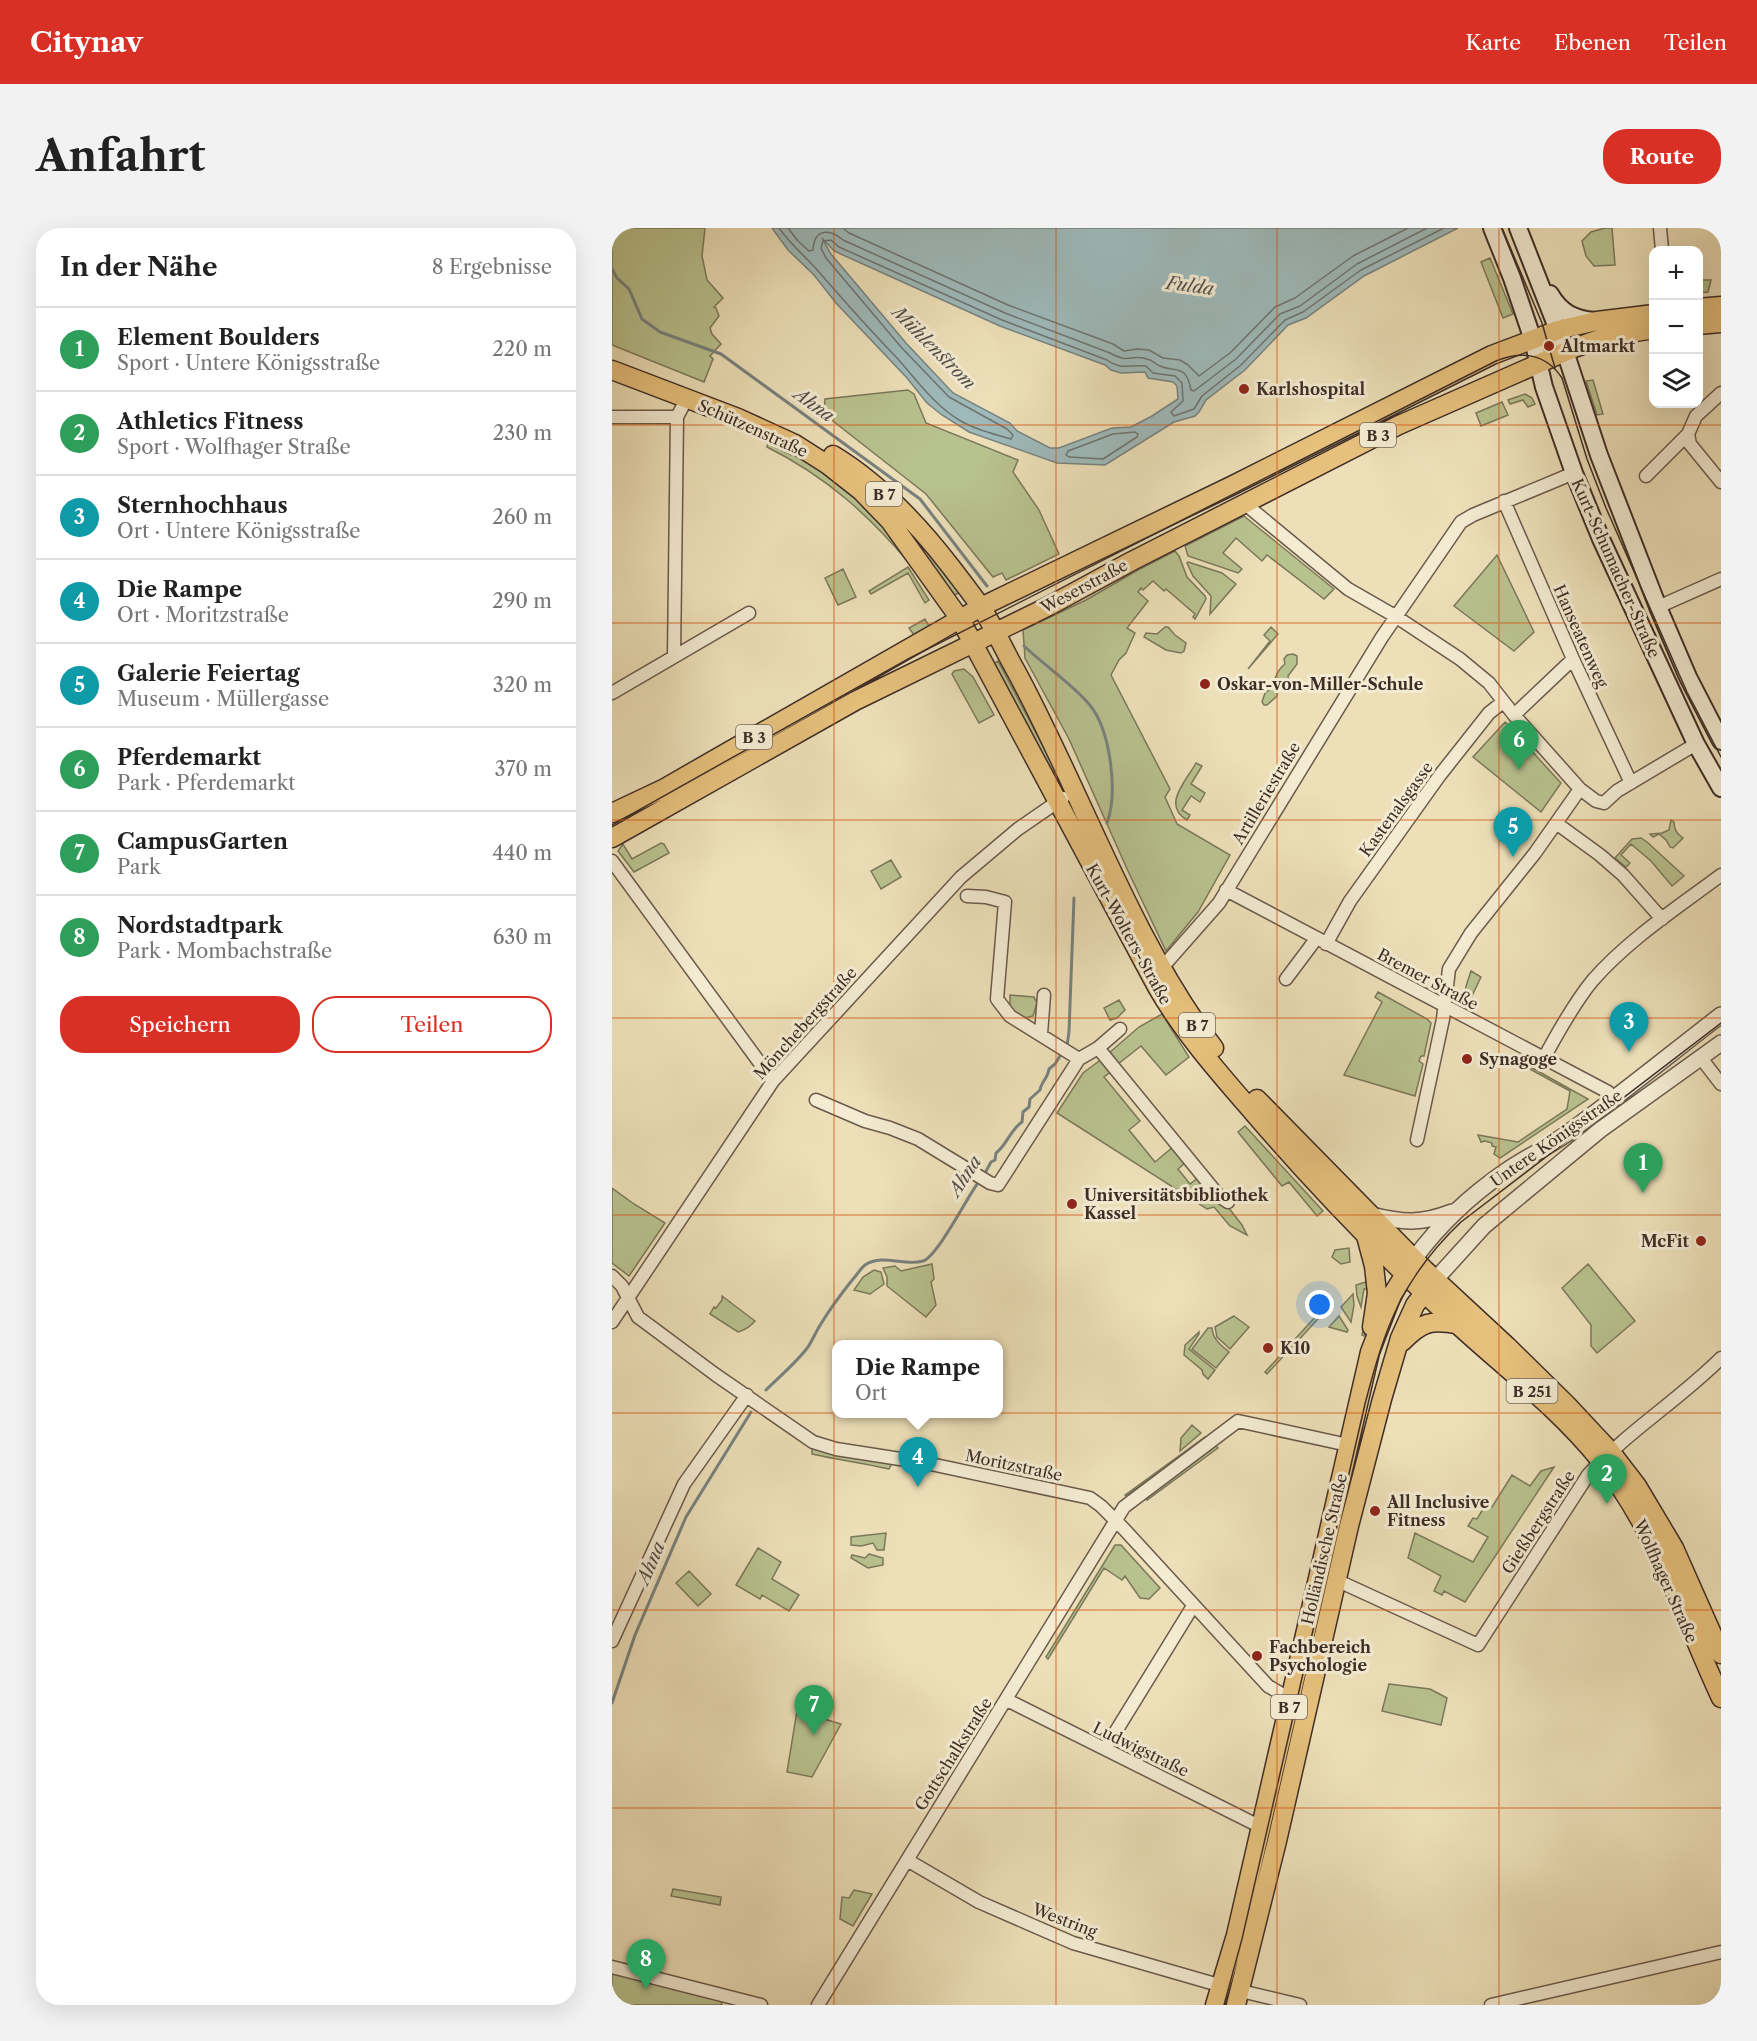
<!DOCTYPE html>
<html lang="de">
<meta charset="utf-8">
<style>
:root{--surface:#fff;--page:#f2f2f2;--text:#222;--muted:#767676;--line:#e0e0e0;--accent:#d93025}
body{margin:0;font-family:"Libre Caslon Text",serif;background:var(--page);color:var(--text)}
.controls{position:absolute;right:18px;top:18px;display:grid;overflow:hidden;border-radius:12px;box-shadow:0 6px 24px #0002}
.controls button{width:54px;height:54px;display:grid;place-items:center;padding:0;border:0;border-bottom:2px solid var(--line);background:var(--surface);color:var(--text);font:30px sans-serif}
.you{position:absolute;left:708px;top:1077px;width:21px;height:21px;margin:-15px;border:4px solid #fff;border-radius:50%;background:#1a73e8;box-shadow:0 0 0 9px #1a73e833}
.badge{display:grid;place-items:center;width:39px;height:39px;border-radius:50%;background:var(--accent);color:#fff;font-size:20px;font-weight:700}
.pin{position:absolute;translate:-50% -50px;filter:drop-shadow(0 2px 3px #0008)}
.pin::after{content:'';position:absolute;top:32px;width:21px;height:18px;background:inherit;clip-path:polygon(0 0,100% 0,50% 100%)}
.popup{position:absolute;left:220px;top:1112px;width:171px;height:78px;box-sizing:border-box;display:grid;place-content:center;border-radius:12px;background:var(--surface);filter:drop-shadow(0 2px 4px #0005);font-size:20px;white-space:nowrap;color:var(--muted)}
.popup b{font-size:22px;color:var(--text)}
.popup::after{content:'';position:absolute;left:50%;top:100%;margin-left:-12px;border:12px solid transparent;border-top-color:var(--surface)}
.list{margin:0;padding:0;list-style:none}
h2{display:flex;justify-content:space-between;align-items:center;height:78px;margin:0;padding:0 24px;font-size:26px}
h2 small{font-size:20px;font-weight:400;color:var(--muted)}
.list li{display:grid;grid-template-columns:39px 1fr auto;gap:18px;align-items:center;box-sizing:border-box;height:84px;padding:0 24px;border-top:2px solid var(--line)}
.list b{display:block;font-size:22px;white-space:nowrap}
.list p{margin:0;font-size:20px;white-space:nowrap;color:var(--muted)}
.list em{font-size:20px;font-style:normal;color:var(--muted)}
.actions{display:flex;gap:12px;padding:18px 24px}
.actions a{flex:1;padding:14px 0;border:2px solid var(--accent);border-radius:24px;text-align:center;font-size:21px;color:var(--accent)}
.actions .main{background:var(--accent);color:#fff}
.icon{flex:none;width:33px;height:33px;fill:none;stroke:currentColor;stroke-width:2;stroke-linecap:round;stroke-linejoin:round}
.map{position:relative;flex:none;width:1109px;height:1777px;overflow:hidden;border-radius:24px}
header{display:flex;align-items:center;gap:36px;box-sizing:border-box;height:84px;padding:0 30px;background:var(--accent);color:#fff}
header strong{font-size:28px}
nav{display:flex;gap:33px;margin-inline-start:auto;font-size:21px}
.intro{display:flex;align-items:center;justify-content:space-between;box-sizing:border-box;height:144px;padding:0 36px}
h1{margin:0;font-size:42px}
.button{padding:15px 27px;border-radius:24px;background:var(--accent);color:#fff;font-size:21px;font-weight:700}
main{display:flex;gap:36px;padding:0 36px}
aside{flex:1;background:var(--surface);border-radius:24px;box-shadow:0 6px 24px #0002}
.map>svg:first-child{display:block}
.green{fill:#b8c28f;stroke:#7b785b;stroke-width:1.5}
.water{fill:#9ebabb;stroke:#788280;stroke-width:1.5;fill-rule:evenodd}
.lines{fill:none;stroke-linecap:round;stroke-linejoin:round}
.shore{stroke:#6e7471;stroke-width:1.5}
.stream{stroke:#788280;stroke-width:3}
.minor-casing{stroke:#6a5a4c;stroke-width:15}
.tertiary-casing{stroke:#6a5a4c;stroke-width:18}
.secondary-casing{stroke:#3e2d27;stroke-width:20}
.primary-casing{stroke:#3e2d27;stroke-width:21}
.minor{stroke:#f3ebd2;stroke-width:12}
.tertiary{stroke:#f3ebd2;stroke-width:15}
.secondary{stroke:#f3ebd2;stroke-width:16}
.primary{stroke:#e6c07c;stroke-width:18}
.tram{stroke:#3e2d27;stroke-width:1.5}
.grid{fill:none;stroke:#d7550f;stroke-width:1.5;stroke-opacity:0.55}
.poi-dot{fill:#8f2418;stroke:#f3ebd2;stroke-width:2}
.labels{text-anchor:middle;dominant-baseline:central;stroke-width:6;stroke-linejoin:round;paint-order:stroke}
.shield{fill:#f3ebd2;stroke:#74665a;stroke-width:1.5}
.shield-label{font-size:15px;font-weight:bold;fill:#3e2d27}
.poi-label{font-size:16px;font-weight:bold;fill:#3e2d27;stroke:#f3ebd2;text-anchor:start}
.street-label{font-size:16px;fill:#3e2d27;stroke:#f3ebd2}
.water-label{font-size:18px;font-style:italic;fill:#56504c;stroke:#f3ebd2}
</style>
<header>
<strong>Citynav</strong>
<nav><a>Karte</a><a>Ebenen</a><a>Teilen</a></nav>
</header>
<div class="intro"><h1>Anfahrt</h1><a class="button">Route</a></div>
<main>
<aside>
<h2>In der Nähe<small>8 Ergebnisse</small></h2>
<ul class="list">
<li><span class="badge" style="background:#2e9e5b">1</span><div><b>Element Boulders</b><p>Sport · Untere Königsstraße</p></div><em>220 m</em></li>
<li><span class="badge" style="background:#2e9e5b">2</span><div><b>Athletics Fitness</b><p>Sport · Wolfhager Straße</p></div><em>230 m</em></li>
<li><span class="badge" style="background:#0f9aa8">3</span><div><b>Sternhochhaus</b><p>Ort · Untere Königsstraße</p></div><em>260 m</em></li>
<li><span class="badge" style="background:#0f9aa8">4</span><div><b>Die Rampe</b><p>Ort · Moritzstraße</p></div><em>290 m</em></li>
<li><span class="badge" style="background:#0f9aa8">5</span><div><b>Galerie Feiertag</b><p>Museum · Müllergasse</p></div><em>320 m</em></li>
<li><span class="badge" style="background:#2e9e5b">6</span><div><b>Pferdemarkt</b><p>Park · Pferdemarkt</p></div><em>370 m</em></li>
<li><span class="badge" style="background:#2e9e5b">7</span><div><b>CampusGarten</b><p>Park</p></div><em>440 m</em></li>
<li><span class="badge" style="background:#2e9e5b">8</span><div><b>Nordstadtpark</b><p>Park · Mombachstraße</p></div><em>630 m</em></li>
</ul>
<div class="actions"><a class="main">Speichern</a><a>Teilen</a></div>
</aside>
<div class="map">
<svg width="1109" height="1777" viewBox="0 0 1109 1777">
<rect width="100%" height="100%" fill="#ede0b9"/>
<filter id="stains"><feTurbulence type="fractalNoise" baseFrequency=".00333" numOctaves="4"/><feColorMatrix values="0 0 0 0 .2 0 0 0 0 .09 0 0 0 0 .02 0 0 0 .5 -.17"/></filter>
<radialGradient id="worn" r=".72"><stop offset=".6" stop-color="#630" stop-opacity="0"/><stop offset="1" stop-color="#630" stop-opacity=".3"/></radialGradient>
<!-- green -->
<path class="green" d="M0,0H93L90,28L95,52L111,70L102,79L104,80L107,88L98,100L100,106L109,116L98,128L101,131L92,154L0,117Z
M993,0H1000L1003,37L982,38L974,28L970,13L979,4Z
M878,30L901,86L891,90L869,34Z
M1087,39L1089,40L1088,52H1099L1096,64L1087,65Z
M981,152L991,186L985,187L974,153Z
M296,162L302,166L314,195L406,232L401,244L427,282L447,326L394,352L390,345L381,349L314,266L212,186L213,171Z
M913,166L920,170L923,176L916,179L911,172L898,176L896,172Z
M890,174L896,187L869,198L864,185Z
M156,215L179,227L184,225C217,245 249,270 274,300C283,311 290,323 297,335C256,286 213,248 155,219Z
M254,255L280,278L350,363L341,368Z
M632,288L643,297L722,361L712,371L655,327L650,333L624,310L611,325L630,341L626,345L576,328L573,318Z
M563,323L567,328L575,349L593,368L594,371L583,391L581,389L583,386L554,361L552,363L541,353L531,362L529,360L526,364L536,373L515,400L523,405L514,425L507,432L499,447L558,561L553,569L565,596L618,627L586,684L554,723L516,643L457,511L413,430L411,402L474,372L526,342Z
M885,327L922,404L902,423L842,378Z
M576,334L610,345L624,356L598,386L599,368L581,348L575,335Z
M296,339L317,372L313,375L296,345L259,366L257,363Z
M231,341L244,369L226,377L213,350Z
M313,391L317,398L302,407L297,400Z
M553,399H556L563,407L574,415L572,423L569,425L554,422L532,409L534,405L545,406Z
M659,399L666,406L636,441L658,413L652,407Z
M681,426L685,428V436L676,448L677,454L666,462L665,468L655,477H652L650,474L653,465L661,459C662,451 666,441 673,436L672,431L675,427Z
M386,433L450,554L444,557L379,437Z
M352,441L361,449L382,487L367,495L340,446L342,443Z
M893,494L949,555L929,584L861,529Z
M584,535L590,538L579,556L593,565L588,574L579,568L570,582L578,587L575,592C549,577 575,552 584,535Z
M1059,592L1062,594C1062,602 1065,606 1071,610L1061,620L1058,619L1054,612L1047,606L1041,609L1038,606L1050,605L1057,602Z
M1029,610L1035,614L1072,648L1060,658L1039,633L1019,616L1009,627L1018,635L1014,639L1003,630L1020,611Z
M49,615L52,616L57,625L22,644L6,623L11,616L20,631Z
M279,632L289,649L269,661L259,643Z
M859,743L869,749L855,778C849,767 856,753 859,743Z
M766,764L815,791L819,795L812,828H809L807,833L811,836L803,868L732,847L770,774L763,769Z
M398,767L422,769L425,775L421,788L412,790L398,781Z
M507,772L513,782L505,790L498,792L492,780Z
M550,786L577,829L554,847L529,818L506,836L497,825L527,799Z
M490,831L500,843L492,849L528,893L517,902L543,934L561,919L574,934L566,941L578,956L587,949L613,980L616,979L630,997L635,1007L618,998L602,979L595,981L445,885L471,845Z
M915,837L976,871L888,930L882,926L884,919L880,918V915L873,913L869,914L866,907L906,914L955,881L958,863L914,839Z
M633,898L711,983L705,988L677,954L670,958L626,904Z
M0,960L22,976L53,995L17,1048L0,1035Z
M737,1020L738,1034L729,1036L720,1029L723,1022Z
M320,1036L322,1051L319,1054L324,1077L314,1089L275,1058V1049L271,1040L283,1038L289,1043Z
M976,1036L1023,1093L985,1125L979,1118V1097L950,1060Z
M262,1042L269,1044L272,1056L258,1066L242,1062L251,1049Z
M760,1052V1075L752,1108L750,1107L758,1061H752L749,1079L745,1068L744,1057Z
M741,1066L742,1077L739,1094L729,1079Z
M110,1068L143,1093C138,1099 133,1102 126,1104L98,1086L102,1079L104,1080L110,1072Z
M705,1087L707,1090L655,1146L653,1144Z
M622,1088L637,1099L618,1121L605,1109L603,1099Z
M727,1088L736,1102L735,1104L717,1099Z
M596,1100H600C601,1112 609,1117 617,1124L604,1140L580,1121Z
M587,1104V1106L577,1121L603,1142L596,1151L591,1146L590,1142L572,1127L573,1117Z
M580,1197L589,1205L568,1223L569,1210Z
M593,1209L594,1210L514,1268L513,1267Z
M604,1218L606,1220L535,1272L534,1270Z
M200,1219L281,1233L277,1241C251,1235 226,1232 200,1226Z
M942,1239L853,1374L832,1363L830,1367L822,1363L829,1348L796,1330L803,1305L861,1334L876,1309L856,1298L861,1290L865,1291L874,1276L880,1279L900,1247L918,1258L929,1243Z
M274,1305L272,1322H265L261,1315L249,1318L239,1317V1309Z
M503,1317H509L548,1360L537,1371L528,1370L513,1348L510,1352L492,1340L436,1431L434,1429Z
M146,1320L169,1334L160,1351L187,1367L177,1383L150,1367L148,1371L124,1357Z
M257,1326L271,1330V1337L256,1340L239,1330L240,1327L253,1330Z
M77,1343L99,1366L86,1378L64,1355Z
M777,1456L818,1461L835,1470L829,1497L770,1483Z
M185,1483L229,1496L200,1549L175,1544Z
M61,1661L109,1669L108,1677L59,1668Z
M242,1662L260,1666L241,1698L228,1691L230,1669L237,1670Z
M0,1744L109,1773L110,1777H0Z"/>
<!-- water -->
<path class="water" d="M160,0H846L752,48L694,90L676,97L633,142L594,172L587,184L583,188L562,194L493,237L445,235L357,204L330,187L315,175L295,150L224,75L202,47L176,22ZM210,10L222,23L388,98L493,137L499,142L509,145L533,144L536,150L561,154L565,158L566,171L540,188L519,199L500,200L447,220H438L405,203L398,195L341,165L294,115L219,26Z"/>
<g class="lines">
<!-- shore -->
<path class="shore" d="M167,0C179,17 194,29 207,44C233,74 258,102 285,130C305,152 321,176 347,192C362,201 381,206 399,211L401,207L395,201L337,169L289,119L214,30L209,20L211,13L219,12L227,19L390,92L495,132C511,143 517,136 534,138L541,145L563,148L570,155L571,173L559,184L562,188L582,181L590,168L629,137L673,92L691,84L749,42L832,0
M176,0L186,13L197,23L201,22C202,1 217,0 231,12L393,85L498,125C518,136 517,126 535,131C541,132 543,136 548,138C564,145 574,135 579,162L582,163L624,131L668,86L688,78L745,36L815,0
M231,0L237,5L396,77L501,116L512,123L525,121L537,122L551,130L568,132L576,137L587,148L618,125L663,79L683,70L741,28L796,0
M523,204L526,206L525,209L491,231L457,229L454,227L456,223L501,206Z"/>
<!-- stream -->
<path class="stream" d="M0,41L5,50L17,61L30,91L48,104L109,126L308,271L375,358
M412,418C432,437 460,456 477,476C499,502 506,565 495,595
M455,818L457,804L462,670
M372,947L379,934L383,932L384,925C395,917 398,902 410,894L411,884L417,879L418,871L428,862C429,854 436,850 437,841L443,836L451,823
M154,1162C168,1148 184,1135 196,1119C200,1113 203,1106 207,1099C217,1082 229,1066 241,1051C245,1047 248,1041 253,1037C271,1025 293,1039 311,1033C326,1028 356,967 368,952
M0,1475L23,1407L74,1289L139,1184"/>
<defs>
<path id="minor" d="M1048,0L1050,22
M0,189H65
M1076,206L1078,216L1109,254
M1034,248L1076,206L1084,188L1109,165
M892,273L961,431L1019,555
M632,275L736,361L783,388L848,431L877,455L902,487L968,561L984,573L992,575L1005,563L1084,516
M1046,379L1109,351
M62,428L65,189L75,170
M0,465L137,385
M902,487L961,431
M944,595L988,627L1011,647L1050,691
M0,633L161,853
M614,662L996,864L1001,871
M355,668L374,669L393,674L385,771L398,788L467,831
M714,716L738,673L828,547L877,485L891,474
M543,741L555,734L607,675L770,409L849,294L861,287L962,245
M674,751L704,711
M429,806L432,767
M486,820L607,968L616,974
M932,830C946,804 962,775 981,752C1017,711 1065,680 1109,647
M1089,830L1109,856
M204,872L253,893L278,900L306,911L378,955L386,957L467,831L486,820L508,801
M805,912L831,791L837,741L859,705L923,625L968,561
M0,1048L10,1058L26,1089L104,1147L201,1214L224,1221L314,1235L478,1270L489,1278L511,1300L656,1458L678,1471
M0,1094L161,853L349,649L406,601L451,570
M724,1352L866,1417L976,1247C1016,1203 1067,1172 1109,1130
M0,1413L72,1256L135,1167
M395,1472L649,1599
M493,1521L581,1378
M295,1632L367,1674L461,1715L610,1758
M0,1739L149,1777
M629,1763L688,1777
M206,1777L512,1279L626,1193L736,1217
M879,1777L1109,1724"/>
<path id="tertiary" d="M759,987C792,995 809,996 840,984
M802,1031C827,997 859,967 894,943C913,930 934,920 953,907C1006,869 1057,827 1109,787
M823,1052L872,998L890,983L988,902L1109,815"/>
<path id="secondary" d="M880,0L900,50L921,112L932,159L962,245L989,311L1084,516L1109,560
M906,0L946,102L987,227L1046,379L1076,449L1109,513
M938,66C949,85 962,91 983,93"/>
<path id="primary" d="M1086,80L1109,78
M1086,97L1109,95
M0,142L126,190L183,216L216,237L249,263L278,293L348,391L545,759C571,804 606,844 640,883C704,958 773,1029 845,1096C893,1140 947,1181 988,1232C1044,1300 1072,1391 1109,1470
M221,227C267,255 306,296 339,339C349,352 359,365 369,379C382,399 392,422 404,443C470,565 518,709 602,820
M0,585L51,561L369,379L619,258L880,127L946,102L985,93L1042,86
M0,610L243,473L437,378L520,333L787,197L962,120L993,109L1042,101
M645,871L813,1042L895,1118L954,1176L998,1223L1025,1258L1062,1320L1109,1426
M754,1008L762,1038L765,1065L760,1099
M790,1114C810,1094 819,1091 847,1097
M603,1777L624,1707L758,1124L780,1067L798,1038
M624,1777L665,1613L737,1298L770,1171L788,1110L803,1077L820,1055"/>
</defs>
<!-- minor casing -->
<use href="#minor" class="minor-casing"/>
<!-- tertiary casing -->
<use href="#tertiary" class="tertiary-casing"/>
<!-- secondary casing -->
<use href="#secondary" class="secondary-casing"/>
<!-- primary casing -->
<use href="#primary" class="primary-casing"/>
<!-- minor -->
<use href="#minor" class="minor"/>
<!-- tertiary -->
<use href="#tertiary" class="tertiary"/>
<!-- secondary -->
<use href="#secondary" class="secondary"/>
<!-- primary -->
<use href="#primary" class="primary"/>
<!-- tram -->
<path class="tram" d="M890,0L930,95L943,140
M0,597L298,430L884,133C910,122 934,126 950,150L975,231L994,280L1075,464L1109,529
M612,1777L630,1711L753,1176C773,1099 790,1050 849,994L1109,795"/>
</g>
<!-- grid -->
<path class="grid" d="M222,0V1777M444,0V1777M665,0V1777M887,0V1777M0,197H1109M0,395H1109M0,592H1109M0,790H1109M0,987H1109M0,1185H1109M0,1382H1109M0,1580H1109"/>
<!-- markers -->
<g class="poi-dot">
<circle cx="937" cy="118" r="6"/>
<circle cx="632" cy="161" r="6"/>
<circle cx="593" cy="456" r="6"/>
<circle cx="855" cy="831" r="6"/>
<circle cx="460" cy="976" r="6"/>
<circle cx="1089" cy="1013" r="6"/>
<circle cx="656" cy="1120" r="6"/>
<circle cx="763" cy="1283" r="6"/>
<circle cx="645" cy="1428" r="6"/>
</g>
<g class="labels">
<!-- shield labels -->
<g class="shield">
<rect x="748" y="195" width="36" height="24" rx="4.5"/>
<rect x="254" y="254" width="36" height="24" rx="4.5"/>
<rect x="124" y="497" width="36" height="24" rx="4.5"/>
<rect x="567" y="785" width="36" height="24" rx="4.5"/>
<rect x="894.5" y="1151" width="51" height="24" rx="4.5"/>
<rect x="659" y="1467" width="36" height="24" rx="4.5"/>
</g>
<g class="shield-label">
<text x="766" y="207">B 3</text>
<text x="272" y="266">B 7</text>
<text x="142" y="509">B 3</text>
<text x="585" y="797">B 7</text>
<text x="920" y="1163">B 251</text>
<text x="677" y="1479">B 7</text>
</g>
<!-- poi labels -->
<g class="poi-label">
<text x="949" y="118">Altmarkt</text>
<text x="644" y="161">Karlshospital</text>
<text x="605" y="456">Oskar-von-Miller-Schule</text>
<text x="867" y="831">Synagoge</text>
<text x="472" y="967">Universitätsbibliothek<tspan x="472" dy="18">Kassel</tspan></text>
<text x="1077" y="1013" text-anchor="end">McFit</text>
<text x="668" y="1120">K10</text>
<text x="775" y="1274">All Inclusive<tspan x="775" dy="18">Fitness</tspan></text>
<text x="657" y="1419">Fachbereich<tspan x="657" dy="18">Psychologie</tspan></text>
</g>
<!-- street labels -->
<g class="street-label">
<text transform="translate(141 200) rotate(24)">Schützenstraße</text>
<text transform="translate(1004 340) rotate(66)">Kurt-Schumacher-Straße</text>
<text transform="translate(472 358) rotate(-28)">Weserstraße</text>
<text transform="translate(969 408) rotate(66)">Hanseatenweg</text>
<text transform="translate(654 565) rotate(-59)">Artilleriestraße</text>
<text transform="translate(784 581) rotate(-54)">Kastenalsgasse</text>
<text transform="translate(517 706) rotate(61)">Kurt-Wolters-Straße</text>
<text transform="translate(816 751) rotate(28)">Bremer Straße</text>
<text transform="translate(193 795) rotate(-48)">Mönchebergstraße</text>
<text transform="translate(944 910) rotate(-35)">Untere Königsstraße</text>
<text transform="translate(402 1237) rotate(12)">Moritzstraße</text>
<text transform="translate(926 1294) rotate(-57)">Gießbergstraße</text>
<text transform="translate(712 1321) rotate(-77)">Holländische Straße</text>
<text transform="translate(1054 1353) rotate(66)">Wolfhager Straße</text>
<text transform="translate(529 1521) rotate(26)">Ludwigstraße</text>
<text transform="translate(341 1526) rotate(-58)">Gottschalkstraße</text>
<text transform="translate(453 1692) rotate(21)">Westring</text>
</g>
<!-- water labels -->
<g class="water-label">
<text transform="translate(578 58) rotate(8)">Fulda</text>
<text transform="translate(322 120) rotate(45)">Mühlenstrom</text>
<text transform="translate(202 177) rotate(36)">Ahna</text>
<text transform="translate(353 948) rotate(-57)">Ahna</text>
<text transform="translate(39 1335) rotate(-67)">Ahna</text>
</g>
</g>
<rect width="100%" height="100%" filter="url(#stains)"/>
<rect width="100%" height="100%" fill="url(#worn)"/>
</svg>
<div class="controls">
<button>+</button>
<button>−</button>
<button><svg class="icon" aria-label="layers" viewBox="0 0 24 24"><path d="M12 4l9 5-9 5-9-5zM3 14l9 5 9-5"/></svg></button>
</div>
<div class="you"></div>
<div class="pin badge" style="left:1031px;top:965px;background:#2e9e5b">1</div>
<div class="pin badge" style="left:995px;top:1276px;background:#2e9e5b">2</div>
<div class="pin badge" style="left:1017px;top:824px;background:#0f9aa8">3</div>
<div class="pin badge" style="left:306px;top:1259px;background:#0f9aa8">4</div>
<div class="popup"><b>Die Rampe</b>Ort</div>
<div class="pin badge" style="left:901px;top:629px;background:#0f9aa8">5</div>
<div class="pin badge" style="left:907px;top:542px;background:#2e9e5b">6</div>
<div class="pin badge" style="left:202px;top:1507px;background:#2e9e5b">7</div>
<div class="pin badge" style="left:34px;top:1761px;background:#2e9e5b">8</div>
</div>
</main>
